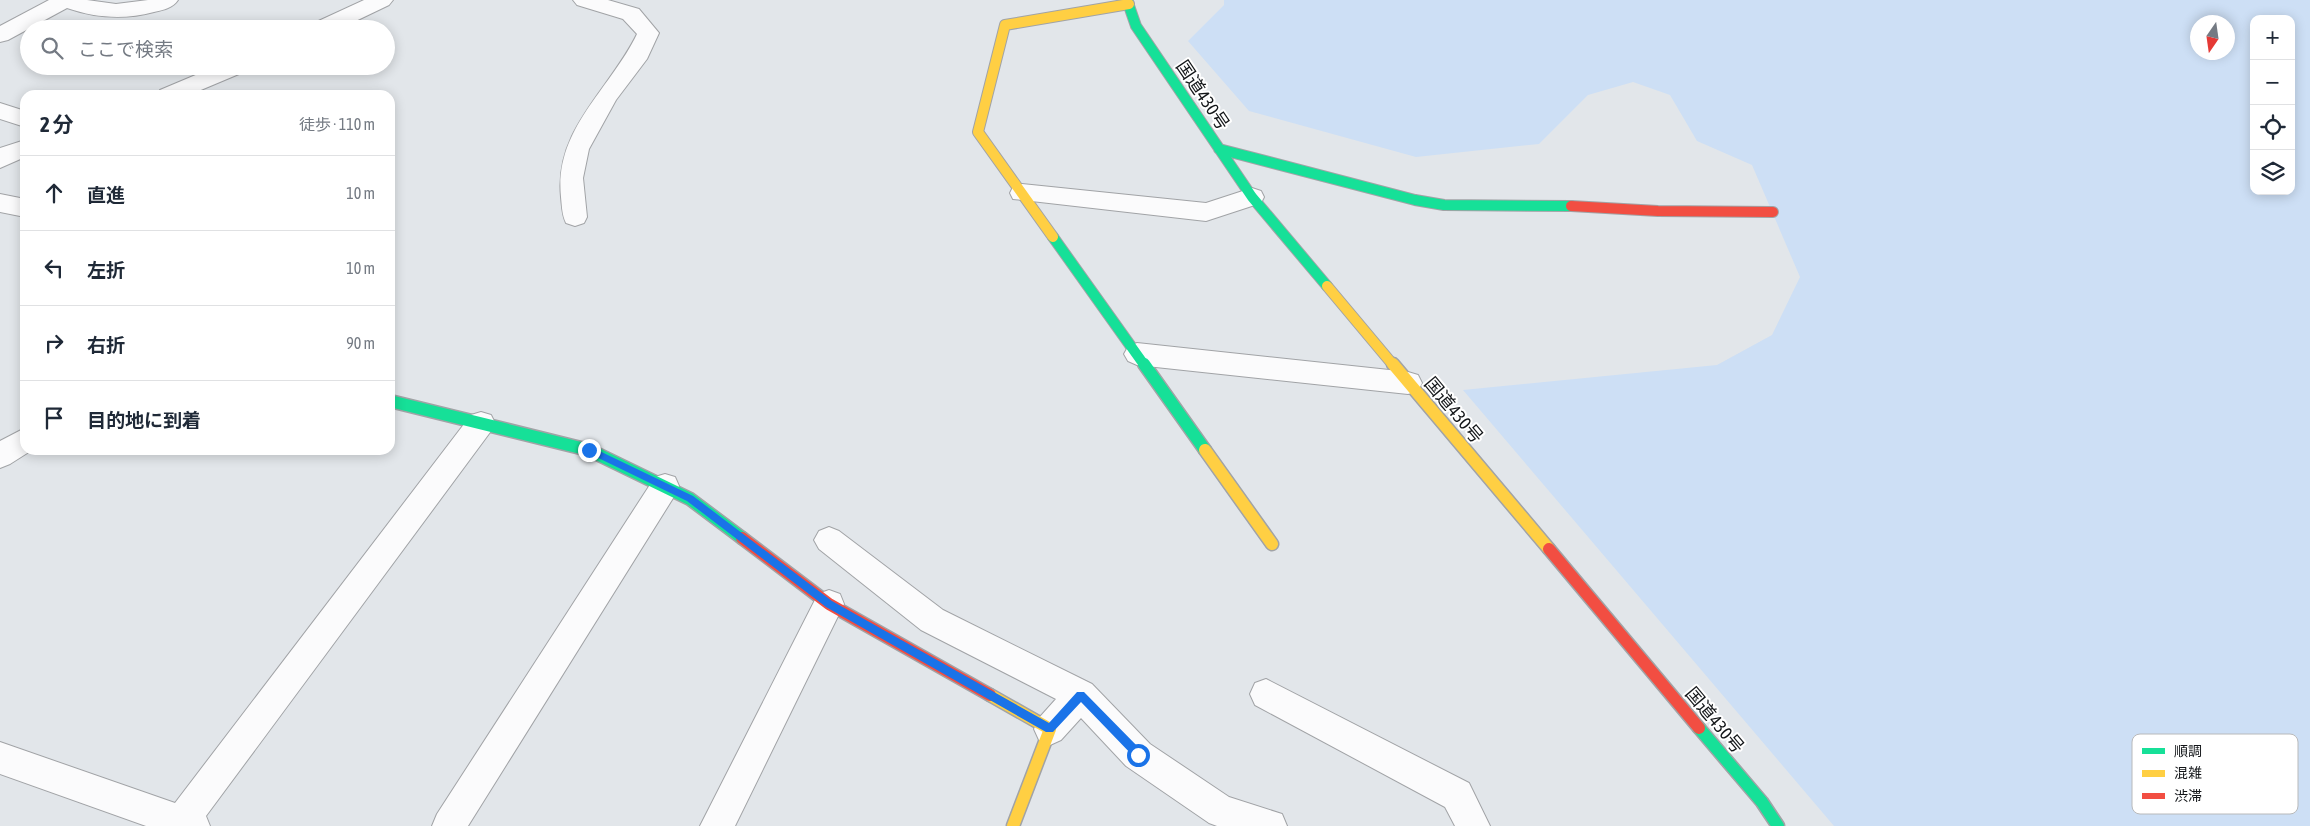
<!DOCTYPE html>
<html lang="ja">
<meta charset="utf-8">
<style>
:root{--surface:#fff;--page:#f6f6f7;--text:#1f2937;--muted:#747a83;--line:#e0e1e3}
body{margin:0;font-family:"Asap Condensed","Noto Sans JP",sans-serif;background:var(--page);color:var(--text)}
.controls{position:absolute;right:15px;top:15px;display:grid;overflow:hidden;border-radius:10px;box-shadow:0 2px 12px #0003}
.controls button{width:45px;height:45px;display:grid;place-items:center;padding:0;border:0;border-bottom:1px solid var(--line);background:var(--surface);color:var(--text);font:25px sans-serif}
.compass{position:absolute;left:2190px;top:15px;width:45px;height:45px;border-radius:50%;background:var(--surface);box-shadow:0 2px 12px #0003;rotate:193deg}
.stop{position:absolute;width:15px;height:15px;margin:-11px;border:4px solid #1a73e8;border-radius:50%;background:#fff}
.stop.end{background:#1a73e8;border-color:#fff;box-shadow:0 1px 5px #0008}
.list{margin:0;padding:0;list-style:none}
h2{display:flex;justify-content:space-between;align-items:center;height:65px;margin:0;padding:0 20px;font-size:21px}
h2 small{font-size:16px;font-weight:400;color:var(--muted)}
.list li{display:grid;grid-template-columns:32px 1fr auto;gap:15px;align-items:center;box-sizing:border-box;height:75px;padding:0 20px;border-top:1px solid var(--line)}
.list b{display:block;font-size:19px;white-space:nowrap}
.list em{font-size:16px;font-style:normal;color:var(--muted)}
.icon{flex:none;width:28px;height:28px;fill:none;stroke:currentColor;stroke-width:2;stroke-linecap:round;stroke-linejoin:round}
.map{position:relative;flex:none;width:2310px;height:826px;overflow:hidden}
.search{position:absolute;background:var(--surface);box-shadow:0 2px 12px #0003;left:20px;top:20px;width:375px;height:55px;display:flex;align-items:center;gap:12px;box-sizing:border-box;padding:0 18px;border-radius:28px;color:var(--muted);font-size:19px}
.panel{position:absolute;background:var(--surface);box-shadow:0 2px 12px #0003;left:20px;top:90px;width:375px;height:365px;border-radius:15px}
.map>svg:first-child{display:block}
.green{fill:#cddff5;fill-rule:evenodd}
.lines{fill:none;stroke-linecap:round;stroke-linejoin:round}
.street-casing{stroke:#a1a3a6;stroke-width:2}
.fast-far1-casing{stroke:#a1a3a6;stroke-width:12}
.fast-casing{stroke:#a1a3a6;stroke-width:15}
.slow-far1-casing{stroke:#a1a3a6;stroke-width:12}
.slow-casing{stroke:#a1a3a6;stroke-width:15}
.jam-far1-casing{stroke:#a1a3a6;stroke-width:12}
.jam-casing{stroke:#a1a3a6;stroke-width:15}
.street{fill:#fbfbfc;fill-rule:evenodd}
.fast-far1{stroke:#16e098;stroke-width:10}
.fast{stroke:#16e098;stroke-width:12}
.slow-far1{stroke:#ffcf43;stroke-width:10}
.slow{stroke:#ffcf43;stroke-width:12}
.jam-far1{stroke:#f24e42;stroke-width:10}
.jam{stroke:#f24e42;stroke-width:12}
.route{fill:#1a73e8}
.labels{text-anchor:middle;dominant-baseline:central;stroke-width:4;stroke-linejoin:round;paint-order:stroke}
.street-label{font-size:18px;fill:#121518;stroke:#fff}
.key{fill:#fff;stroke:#b8b9ba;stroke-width:1}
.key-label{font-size:14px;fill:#121518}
</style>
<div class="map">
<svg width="2310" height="826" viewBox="0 0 2310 826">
<rect width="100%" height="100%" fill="#e2e6ea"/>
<!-- green -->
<path class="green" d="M1224,0H2310V826H1834L1463,390L1717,365L1772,335L1800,277L1752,165L1697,141L1670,95L1633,82L1588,95L1539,144L1416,157L1249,111L1188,41L1224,5ZM2254,19H2291V191H2254ZM2198,22H2228V52H2198Z"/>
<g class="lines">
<defs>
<path id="street" d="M49,0H87L116,4L148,0H178C173,8 163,10 154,12C124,20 96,18 67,8L8,40L0,42V26Z
M364,0H393L389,5L339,29H309L312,24Z
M573,0H608L639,9L659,33L647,59L616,100L589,149L583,178L587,217L584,223L575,226L566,223C562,215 562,207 561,197C554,129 610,90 637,34L623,19L577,5Z
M217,66H249L246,71L189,95H157L160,90Z
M0,103L25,111V127L0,119Z
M25,140V157L0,168V148Z
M1022,184L1206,203L1252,188L1261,191L1264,197L1261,203L1206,221L1013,199L1010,193L1013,187Z
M0,194L25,199V217L0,212Z
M1137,343L1408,372L1418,375L1422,383L1418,391L1408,394L1137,365L1128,361L1124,354L1128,347Z
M481,412L491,415L495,423L491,431L206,816L210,826H146L0,774V742L175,803L471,415Z
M25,428V450H32L10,464L0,468V441Z
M665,474L675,477L679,486L675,495L468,826H432L437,814L655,477Z
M829,527L839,531L943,610L1092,684L1150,744L1229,797L1282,814L1287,826H1217L1209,823L1126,766L1081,718L1061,740L1050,745L1039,740L1034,729L1039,718L1056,699L921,630L819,549L814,540L819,531Z
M829,590L840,594L844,604L735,826H700L818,594Z
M1266,679L1469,783L1490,826H1455L1445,807L1255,705L1250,694L1255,683Z"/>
<path id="fast-far1" d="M1127,0L1136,26L1252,197L1327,286
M1219,149L1415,200L1444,205L1571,206
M1053,237L1145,366"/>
<path id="fast" d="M1144,364L1205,450
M390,401L589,450L690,499L742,538
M1699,728L1762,802L1778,826"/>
<path id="slow-far1" d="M1053,237L978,132L1005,25L1129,4
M1327,286L1394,366"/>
<path id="slow" d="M1393,364L1549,549
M1205,450L1272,544
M990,695L1050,729L1013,826"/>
<path id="jam-far1" d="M1571,206L1658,211L1773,212"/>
<path id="jam" d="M742,538L829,604L990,695
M1549,549L1699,728"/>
</defs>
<!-- street casing -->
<use href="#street" class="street-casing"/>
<!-- fast-far1 casing -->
<use href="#fast-far1" class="fast-far1-casing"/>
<!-- fast casing -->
<use href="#fast" class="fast-casing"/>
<!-- slow-far1 casing -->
<use href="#slow-far1" class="slow-far1-casing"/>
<!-- slow casing -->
<use href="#slow" class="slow-casing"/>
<!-- jam-far1 casing -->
<use href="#jam-far1" class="jam-far1-casing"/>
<!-- jam casing -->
<use href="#jam" class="jam-casing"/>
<!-- street -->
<use href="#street" class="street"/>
<!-- fast-far1 -->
<use href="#fast-far1" class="fast-far1"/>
<!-- fast -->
<use href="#fast" class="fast"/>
<!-- slow-far1 -->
<use href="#slow-far1" class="slow-far1"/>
<!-- slow -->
<use href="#slow" class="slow"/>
<!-- jam-far1 -->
<use href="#jam-far1" class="jam-far1"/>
<!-- jam -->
<use href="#jam" class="jam"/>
</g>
<!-- route -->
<path class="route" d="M589,446L693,496L832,601L1049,723L1077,692H1084L1142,751V758H1135L1081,702L1053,732H1046L826,607L687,501L586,452V447Z"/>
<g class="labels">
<!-- street labels -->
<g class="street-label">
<text transform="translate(1203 95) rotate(56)">国道430号</text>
<text transform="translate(1454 410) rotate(50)">国道430号</text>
<text transform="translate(1715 720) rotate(50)">国道430号</text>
</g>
</g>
<!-- legend -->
<rect x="2132" y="734" width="166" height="80" rx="8" class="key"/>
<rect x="2142" y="748" width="23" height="6" fill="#16e098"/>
<rect x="2142" y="770" width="23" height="7" fill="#ffcf43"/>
<rect x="2142" y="793" width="23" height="6" fill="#f24e42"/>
<g class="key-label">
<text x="2174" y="756">順調</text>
<text x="2174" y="778">混雑</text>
<text x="2174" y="801">渋滞</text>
</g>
</svg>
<div class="controls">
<button>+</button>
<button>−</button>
<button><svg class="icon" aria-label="locate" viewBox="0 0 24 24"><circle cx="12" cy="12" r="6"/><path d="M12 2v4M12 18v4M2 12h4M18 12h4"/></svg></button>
<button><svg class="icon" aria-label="layers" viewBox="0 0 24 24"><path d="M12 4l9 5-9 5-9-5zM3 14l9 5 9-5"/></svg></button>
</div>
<svg class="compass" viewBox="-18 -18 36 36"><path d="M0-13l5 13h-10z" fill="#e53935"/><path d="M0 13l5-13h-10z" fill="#747a83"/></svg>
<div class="stop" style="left:1138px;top:755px"></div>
<div class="stop end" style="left:589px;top:450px"></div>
<div class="search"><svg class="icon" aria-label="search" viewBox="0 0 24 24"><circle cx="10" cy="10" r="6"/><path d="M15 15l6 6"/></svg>ここで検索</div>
<section class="panel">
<h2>2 分<small>徒歩 · 110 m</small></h2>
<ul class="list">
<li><svg class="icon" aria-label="ahead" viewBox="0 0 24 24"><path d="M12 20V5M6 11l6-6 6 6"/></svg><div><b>直進</b></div><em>10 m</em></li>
<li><svg class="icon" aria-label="left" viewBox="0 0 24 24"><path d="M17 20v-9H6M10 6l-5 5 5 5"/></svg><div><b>左折</b></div><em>10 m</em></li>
<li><svg class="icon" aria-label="right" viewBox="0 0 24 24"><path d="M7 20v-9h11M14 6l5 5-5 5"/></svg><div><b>右折</b></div><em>90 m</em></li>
<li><svg class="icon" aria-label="arrive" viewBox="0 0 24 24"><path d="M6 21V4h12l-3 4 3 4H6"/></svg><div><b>目的地に到着</b></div></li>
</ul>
</section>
</div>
